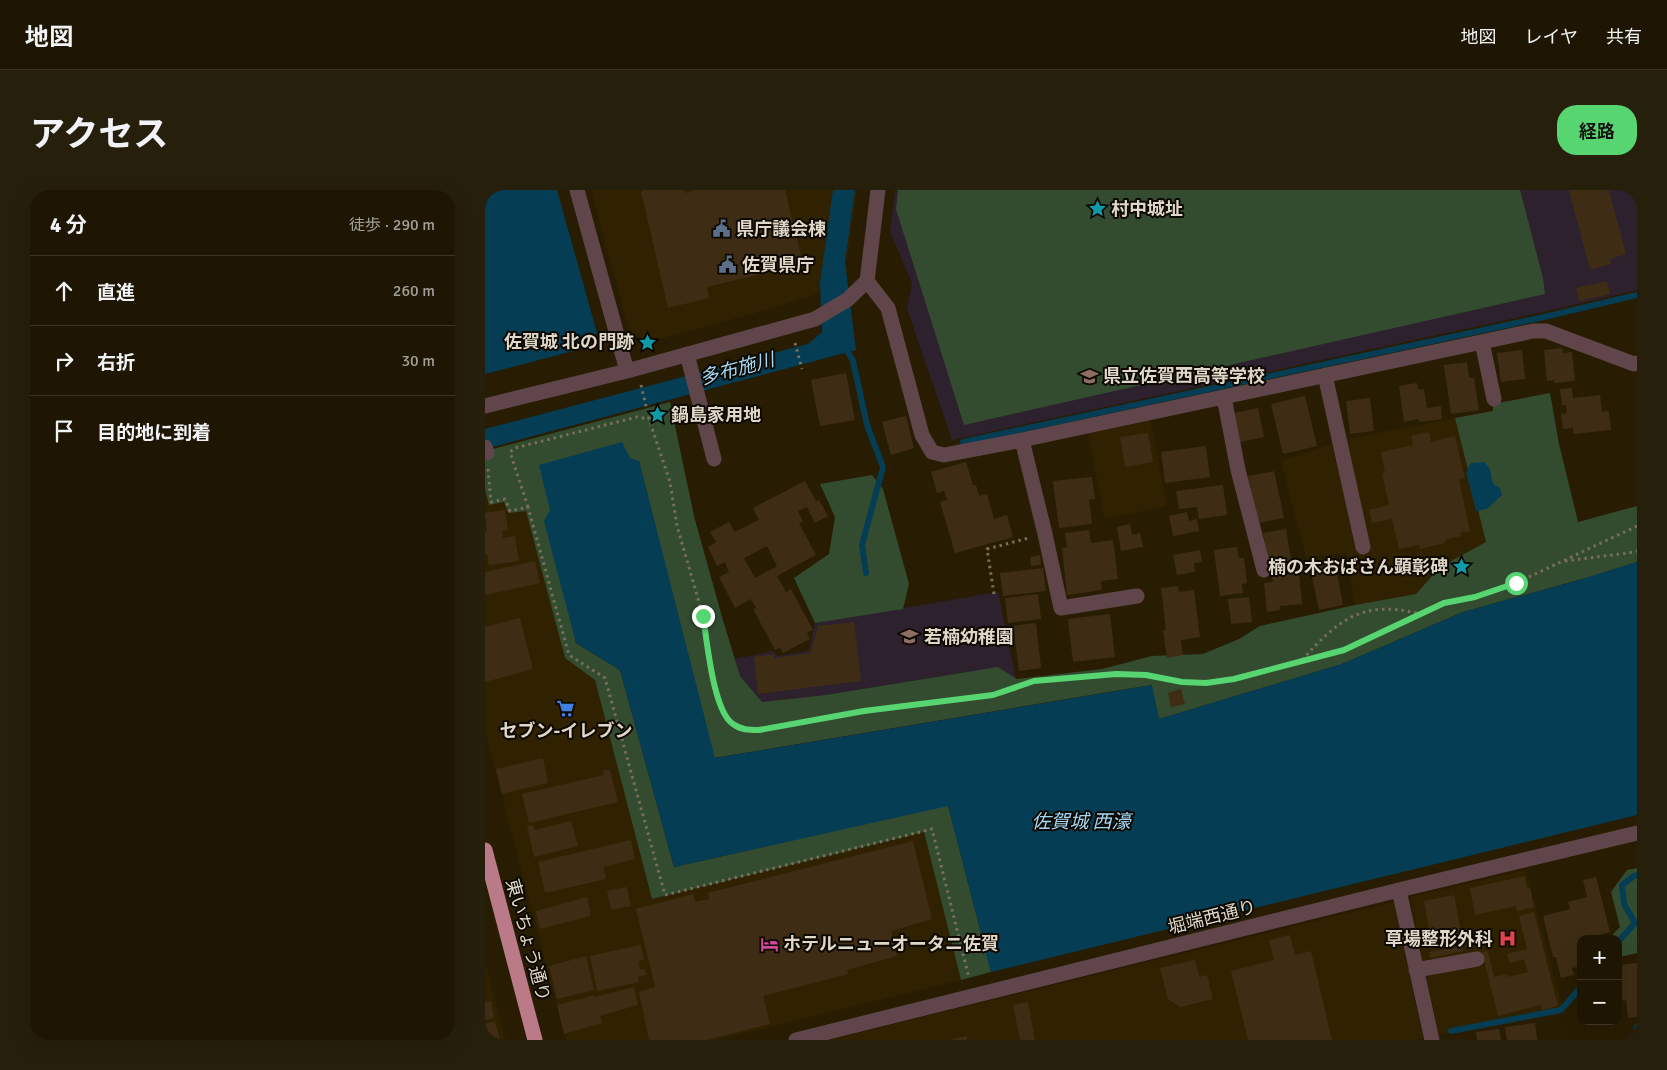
<!DOCTYPE html>
<html lang="ja">
<meta charset="utf-8">
<style>
:root{--surface:#1e1602;--page:#261f0c;--text:#f1f3f6;--muted:#a19f99;--line:#3c3524;--accent:#57d570}
body{margin:0;font-family:Signika,"Noto Sans JP",sans-serif;background:var(--page);color:var(--text)}
.controls{position:absolute;right:15px;bottom:15px;display:grid;overflow:hidden;border-radius:10px;box-shadow:0 5px 20px #0002}
.controls button{width:45px;height:45px;display:grid;place-items:center;padding:0;border:0;border-bottom:1px solid var(--line);background:var(--surface);color:var(--text);font:25px sans-serif}
.stop{position:absolute;width:15px;height:15px;margin:-11px;border:4px solid #57d570;border-radius:50%;background:#fff}
.stop.end{background:#57d570;border-color:#fff;box-shadow:0 1px 5px #0008}
.list{margin:0;padding:0;list-style:none}
h2{display:flex;justify-content:space-between;align-items:center;height:65px;margin:0;padding:0 20px;font-size:21px}
h2 small{font-size:16px;font-weight:400;color:var(--muted)}
.list li{display:grid;grid-template-columns:32px 1fr auto;gap:15px;align-items:center;box-sizing:border-box;height:70px;padding:0 20px;border-top:1px solid var(--line)}
.list b{display:block;font-size:19px;white-space:nowrap}
.list em{font-size:16px;font-style:normal;color:var(--muted)}
.icon{flex:none;width:28px;height:28px;fill:none;stroke:currentColor;stroke-width:2;stroke-linecap:round;stroke-linejoin:round}
.map{position:relative;flex:none;width:1152px;height:850px;overflow:hidden;border-radius:20px}
header{display:flex;align-items:center;gap:30px;box-sizing:border-box;height:70px;padding:0 25px;background:var(--surface);border-bottom:1px solid var(--line)}
header strong{font-size:24px}
nav{display:flex;gap:28px;margin-inline-start:auto;font-size:18px}
.intro{display:flex;align-items:center;justify-content:space-between;box-sizing:border-box;height:120px;padding:0 30px}
h1{margin:0;font-size:35px}
.button{padding:12px 22px;border-radius:20px;background:var(--accent);color:#111;font-size:18px;font-weight:700}
main{display:flex;gap:30px;padding:0 30px}
aside{flex:1;background:var(--surface);border-radius:20px;box-shadow:0 5px 20px #0002}
.map>svg:first-child{display:block}
.built{fill:#302200}
.education{fill:#2e212e}
.green{fill:#334c30}
.water{fill:#053d54}
.lines{fill:none;stroke-linecap:round;stroke-linejoin:round}
.stream{stroke:#053d54;stroke-width:6}
.building{fill:#3e2d14;fill-rule:evenodd}
.path{stroke:#786f59;stroke-width:3;stroke-dasharray:2.5 4;stroke-linecap:butt}
.minor{stroke:#60464b;stroke-width:15}
.highway{stroke:#bb7a87;stroke-width:15}
.route{stroke:#57d570;stroke-width:6}
.labels{text-anchor:middle;dominant-baseline:central;stroke-width:4;stroke-linejoin:round;paint-order:stroke}
.poi-label{font-size:18px;font-weight:bold;fill:#dfd8c8;stroke:#0d0801;text-anchor:start}
.street-label{font-size:18px;fill:#dfd8c8;stroke:#0d0801}
.water-label{font-size:19px;font-style:italic;fill:#a3d7f5;stroke:#0d0801}
</style>
<header>
<strong>地図</strong>
<nav><a>地図</a><a>レイヤ</a><a>共有</a></nav>
</header>
<div class="intro"><h1>アクセス</h1><a class="button">経路</a></div>
<main>
<aside>
<h2>4 分<small>徒歩 · 290 m</small></h2>
<ul class="list">
<li><svg class="icon" aria-label="ahead" viewBox="0 0 24 24"><path d="M12 20V5M6 11l6-6 6 6"/></svg><div><b>直進</b></div><em>260 m</em></li>
<li><svg class="icon" aria-label="right" viewBox="0 0 24 24"><path d="M7 20v-9h11M14 6l5 5-5 5"/></svg><div><b>右折</b></div><em>30 m</em></li>
<li><svg class="icon" aria-label="arrive" viewBox="0 0 24 24"><path d="M6 21V4h12l-3 4 3 4H6"/></svg><div><b>目的地に到着</b></div></li>
</ul>
</aside>
<div class="map">
<svg width="1152" height="850" viewBox="0 0 1152 850">
<rect width="100%" height="100%" fill="#281d02"/>
<!-- built -->
<path class="built" d="M106,0H372L362,69L356,82L339,98L329,105L288,118L172,150L161,151L144,140Z
M970,228L1001,352L955,377L931,404L870,415L862,363L821,368L796,271L862,249Z
M665,230L682,316L620,329L603,244Z
M0,299L5,314L19,312L23,323L41,320L80,468L110,490L167,709L440,642L476,790L233,850H81L0,541Z
M1041,680L1078,820L954,845L925,707Z
M908,712L938,848L928,850H345Z
M0,773L20,850H0Z"/>
<!-- education -->
<path class="education" d="M410,0H1152V100L1058,122L467,250L422,119L427,93L405,42Z
M513,402L531,489L341,505L277,512L255,486L250,469L288,461L293,466L324,461L330,433Z"/>
<!-- green -->
<path class="green" d="M413,0H1035L1058,88L1060,104L479,235L411,19Z
M1065,203L1074,254L1093,332L1152,316V372L1101,388L978,422L857,474L674,529L666,495L229,568L154,271L65,320L91,453L135,480L189,677L463,615L506,782L476,790L439,642L167,709L110,490L80,468L41,321L23,323L19,312L4,315L0,299V261L185,212L209,326L237,427L255,486L277,512L341,505L513,477L532,489L617,479L667,466L718,464L754,449L775,436L870,415L931,404L955,377L1001,352L970,228L1008,221V214Z
M387,285L398,299L424,394L418,419L330,433L309,388L344,364L350,327L335,294Z
M1152,678V763L1135,767L1133,769V749H1123L1135,737L1126,702L1142,680Z"/>
<!-- water -->
<path class="water" d="M0,0H72L112,143L104,157L0,184Z
M348,0H370L360,71L371,160L0,259V239L323,154L337,142L335,93Z
M137,252L145,268L154,271L230,568L667,495L674,529L857,474L978,422L1101,388L1152,372V625L506,782L463,616L189,677L135,480L91,453L59,331L65,320L54,275Z
M999,272L1005,279L1008,294L1015,298L1017,305L1002,319L991,321L981,282L986,273Z"/>
<g class="lines">
<!-- stream -->
<path class="stream" d="M359,155L368,171L382,235L398,277L377,355L381,383
M478,252L1059,127L1152,105
M1133,752L1150,733L1139,714L1137,695L1149,686L1152,685
M966,841L1076,820L1096,797
M1151,850L1152,837"/>
</g>
<!-- building -->
<path class="building" d="M159,0H199L200,3L211,0H300L318,74L222,97L224,108L183,118L156,1Z
M1084,0H1124L1141,64L1125,69L1126,74L1105,80Z
M1122,91L1125,104L1094,111L1091,98Z
M1077,158L1078,163L1087,162L1090,191L1070,193L1069,190L1062,191L1059,160Z
M1037,160L1040,189L1016,192L1012,163Z
M982,172L984,188H989L994,220L966,224L959,175Z
M361,183L370,230L335,236L326,190Z
M932,193L933,200L939,199L942,218L956,216L957,229L934,232V229L919,232L914,196Z
M1087,198L1088,208L1115,205L1117,222L1124,221L1126,240L1088,244V238L1078,239L1076,224L1082,223L1081,215H1077L1075,199Z
M820,206L832,256L798,264L786,214Z
M885,208L889,241L865,244L861,211Z
M773,218L779,247L755,252L749,223Z
M421,226L429,258L406,265L397,232Z
M944,242L946,252L970,246L980,288L974,289L985,341L975,343L976,346L960,350V353L935,359L934,355L914,359L907,329L887,333L884,320L904,315L897,283H900L896,262L928,255L926,246Z
M663,243L668,272L640,277L635,247Z
M721,256L725,287L680,293L676,262Z
M481,272L488,295H491L494,306L502,304L509,329L522,325L528,347L470,363L455,312L462,310L459,301L452,303L446,282Z
M789,281L799,328L773,333L763,286Z
M607,287L610,309L604,310L607,334L574,338L568,291Z
M320,291L331,311L334,310L343,326L330,333L322,317L313,321L318,331L314,333L331,365L292,386L301,402L306,399L328,440L322,442L325,449L298,463L295,457L290,460L268,419L271,418L266,409L250,418L234,387L244,382L240,372L232,376L223,357L231,352L225,342L244,332L250,342L274,330L268,318ZM282,356L292,376L270,388L259,368Z
M738,295L742,325L714,329L712,317L694,319L691,301Z
M20,320L23,340L17,341L18,348L30,346L34,371L4,375L2,364H0V343L2,342L0,323Z
M702,322L704,331L712,329L714,341L688,346L684,326Z
M645,334L647,345L655,343L658,357L636,361L632,337Z
M801,339L807,375L785,379L778,343Z
M604,340L606,353L628,350L633,389L616,391L617,400L582,405L577,358L582,357L580,343Z
M752,357L754,368H759L762,393L757,394L758,403L735,406L729,360Z
M715,360L717,372L709,373L710,382L692,385L688,365Z
M555,365L556,375L546,376L545,367Z
M849,367L858,415L834,420L824,372Z
M50,371L55,393L0,405V382Z
M558,378L561,401L518,406L515,383Z
M814,383L817,414L795,416V420L782,422L779,393L788,392L787,386Z
M693,396L694,402L709,400L715,447L696,450L698,465L682,468L678,440H681L676,398Z
M553,404L556,429L523,433L520,408Z
M764,407L767,432L746,434L743,409Z
M625,424L630,467L588,472L583,429Z
M35,428L48,479L0,492V437Z
M369,432L376,491L273,504L269,467L289,464V468L326,463L333,436Z
M551,433L556,478L534,481L528,436Z
M696,499L700,514L686,517L683,503Z
M58,568L63,593L17,604L11,579Z
M125,579L133,612L44,633L37,604L119,585L118,581Z
M86,631L93,656L49,667L42,636L48,635L50,640Z
M146,650L150,669L118,677L121,689L60,703L53,672Z
M428,651L447,729L406,741L412,766L362,780L363,784L278,806L285,834L222,850H164L154,802L170,797L151,719L208,704L210,712L224,709L223,703Z
M1040,686L1042,699L1045,698L1049,717L1032,721L1031,716L990,725L985,698Z
M1111,687L1125,742L1110,746L1111,749H1096V776L1087,778L1089,785L1076,788L1071,767H1068L1058,726L1085,719L1083,712L1102,707L1098,690Z
M142,697L146,716L126,720L122,701Z
M969,705L977,749L947,755L939,711Z
M102,707L106,726L55,739L51,721Z
M1049,722L1073,816L1057,820L1056,815L1013,826L997,762L1003,761L1009,787L1022,784L1023,787L1043,782L1039,769L1025,773L1022,764L1042,759L1034,726Z
M805,745L810,765L826,761L847,850H763L746,781L789,770L784,750Z
M156,755L159,770L153,771L155,780L160,779L161,785L153,787L154,792L112,801L105,766Z
M977,756L978,761L945,768L944,762Z
M101,766L109,800L72,809L64,776Z
M710,770L714,787L722,785L728,809L695,817L683,809L675,778Z
M1152,773V827L1143,828L1141,810L1135,811V808H1133V783H1136L1135,775Z
M149,797L153,815L115,826L117,833L79,844L72,815L110,805V807Z
M6,811L9,828L0,830V812Z
M543,812L550,850H535L528,815Z
M10,831L15,850H0V834Z
M1050,833L1052,850H1022L1020,837Z
M1014,839L1016,850H992L991,842Z
M482,846V850H467V849Z"/>
<g class="lines">
<!-- path -->
<path class="path" d="M310,153L317,179
M156,195L164,229L185,292L192,336L218,426L232,507L237,522L246,533L258,540H274L379,521L507,505L549,491L631,483L661,485L697,492L721,493L749,489L859,460L959,413L990,407L1031,393L1152,336
M3,279L6,312L20,309L25,321L43,317L84,465L120,488L180,705L447,639L484,788
M43,317L25,262L30,258L152,227L164,229
M1080,371L1143,363L1152,361
M509,404L502,359L544,348
M817,470C853,430 878,409 935,424"/>
<!-- minor -->
<path class="minor" d="M92,0L142,181
M382,91L403,118L437,245L447,262L459,265L537,250L1048,141H1061L1149,174L1152,173
M997,152L1009,209
M202,164L229,269
M840,185L878,357
M739,207L753,280L779,380
M0,216L142,181L330,129L362,110L382,91L393,0
M537,250L560,344L576,418L652,406
M0,257L2,263
M914,700L947,850
M931,780L992,769
M311,850L914,700L1152,643"/>
<!-- highway -->
<path class="highway" d="M0,660L50,850"/>
</g>
<g class="lines">
<!-- route -->
<path class="route" d="M218,426C222,450 228,521 248,534C256,540 264,540 274,540L379,521L508,505L549,491L631,484L661,485L697,492L721,493L749,489L859,460L959,413L990,407L1031,393"/>
</g>
<!-- icons -->
<defs>
<symbol id="sight-bare" viewBox="-9 -9 18 18"><path d="M0-6L1.8-2.2L6-1.7L2.9 1.2L3.7 5.4L0 3.3L-3.7 5.4L-2.9 1.2L-6-1.7L-1.8-2.2Z" fill="#0f9aa8" stroke="#0d0801" stroke-width="2.5" paint-order="stroke"/></symbol>
<symbol id="civic-bare" viewBox="-9 -9 18 18"><path d="M-.6-6.5H3V-4.5H.6V-3L4-1V1h2V6H-6V1h2V-1L-.6-3ZM-1.2 2.5V6h2.4V2.5Z" fill="#5c6f8a" stroke="#0d0801" stroke-width="2.5" paint-order="stroke"/></symbol>
<symbol id="school-bare" viewBox="-9 -9 18 18"><path d="M0-5L7-2L0 1L-7-2ZM-4 1L0 2.5L4 1V4Q0 6-4 4Z" fill="#8d6e63" stroke="#0d0801" stroke-width="2.5" paint-order="stroke"/></symbol>
<symbol id="supermarket-bare" viewBox="-9 -9 18 18"><path d="M-6-5.5h2.5l.6 2H6L4.5 2H-2.5L-4.4-4H-6ZM-1.5 3.2a1.3 1.3 0 1 0 .1 0ZM3 3.2a1.3 1.3 0 1 0 .1 0Z" fill="#3f7fe0" stroke="#0d0801" stroke-width="2.5" paint-order="stroke"/></symbol>
<symbol id="hospital-bare" viewBox="-9 -9 18 18"><path d="M-5-5h3v3.5h4V-5h3V5h-3V1.5h-4V5h-3Z" fill="#e0444e" stroke="#0d0801" stroke-width="2.5" paint-order="stroke"/></symbol>
<symbol id="hotel-bare" viewBox="-9 -9 18 18"><path d="M-6-4.5h1.5V1H6V5H4.5V3h-9V5H-6ZM-4 0a1.8 1.8 0 1 1 3.6 0ZM.5 0V-2.5h3Q6-2.5 6 0Z" fill="#d1479c" stroke="#0d0801" stroke-width="2.5" paint-order="stroke"/></symbol>
</defs>
<g fill-rule="evenodd">
<use href="#sight-bare" x="600" y="6" width="25" height="25"/>
<use href="#civic-bare" x="224" y="26" width="25" height="25"/>
<use href="#civic-bare" x="230" y="62" width="25" height="25"/>
<use href="#sight-bare" x="150" y="140" width="25" height="25"/>
<use href="#school-bare" x="592" y="174" width="25" height="25"/>
<use href="#sight-bare" x="160" y="212" width="25" height="25"/>
<use href="#sight-bare" x="964" y="364" width="25" height="25"/>
<use href="#school-bare" x="412" y="434" width="25" height="25"/>
<use href="#supermarket-bare" x="68" y="506" width="25" height="25"/>
<use href="#hospital-bare" x="1010" y="736" width="25" height="25"/>
<use href="#hotel-bare" x="272" y="742" width="25" height="25"/>
</g>
<g class="labels">
<!-- poi labels -->
<g class="poi-label">
<text x="626" y="19">村中城址</text>
<text x="251" y="39">県庁議会棟</text>
<text x="257" y="75">佐賀県庁</text>
<text x="149" y="152" text-anchor="end">佐賀城 北の門跡</text>
<text x="618" y="186">県立佐賀西高等学校</text>
<text x="186" y="225">鍋島家用地</text>
<text x="963" y="377" text-anchor="end">楠の木おばさん顕彰碑</text>
<text x="439" y="447">若楠幼稚園</text>
<text x="81" y="541" text-anchor="middle">セブン-イレブン</text>
<text x="1008" y="749" text-anchor="end">草場整形外科</text>
<text x="298" y="754">ホテルニューオータニ佐賀</text>
</g>
<!-- street labels -->
<g class="street-label">
<text transform="translate(727 727) rotate(-14)">堀端西通り</text>
<text transform="translate(43 750) rotate(75)">東いちょう通り</text>
</g>
<!-- water labels -->
<g class="water-label">
<text transform="translate(252 179) rotate(-15)">多布施川</text>
<text x="596" y="632">佐賀城 西濠</text>
</g>
</g>
</svg>
<div class="controls">
<button>+</button>
<button>−</button>
</div>
<div class="stop" style="left:1031px;top:393px"></div>
<div class="stop end" style="left:218px;top:426px"></div>
</div>
</main>
